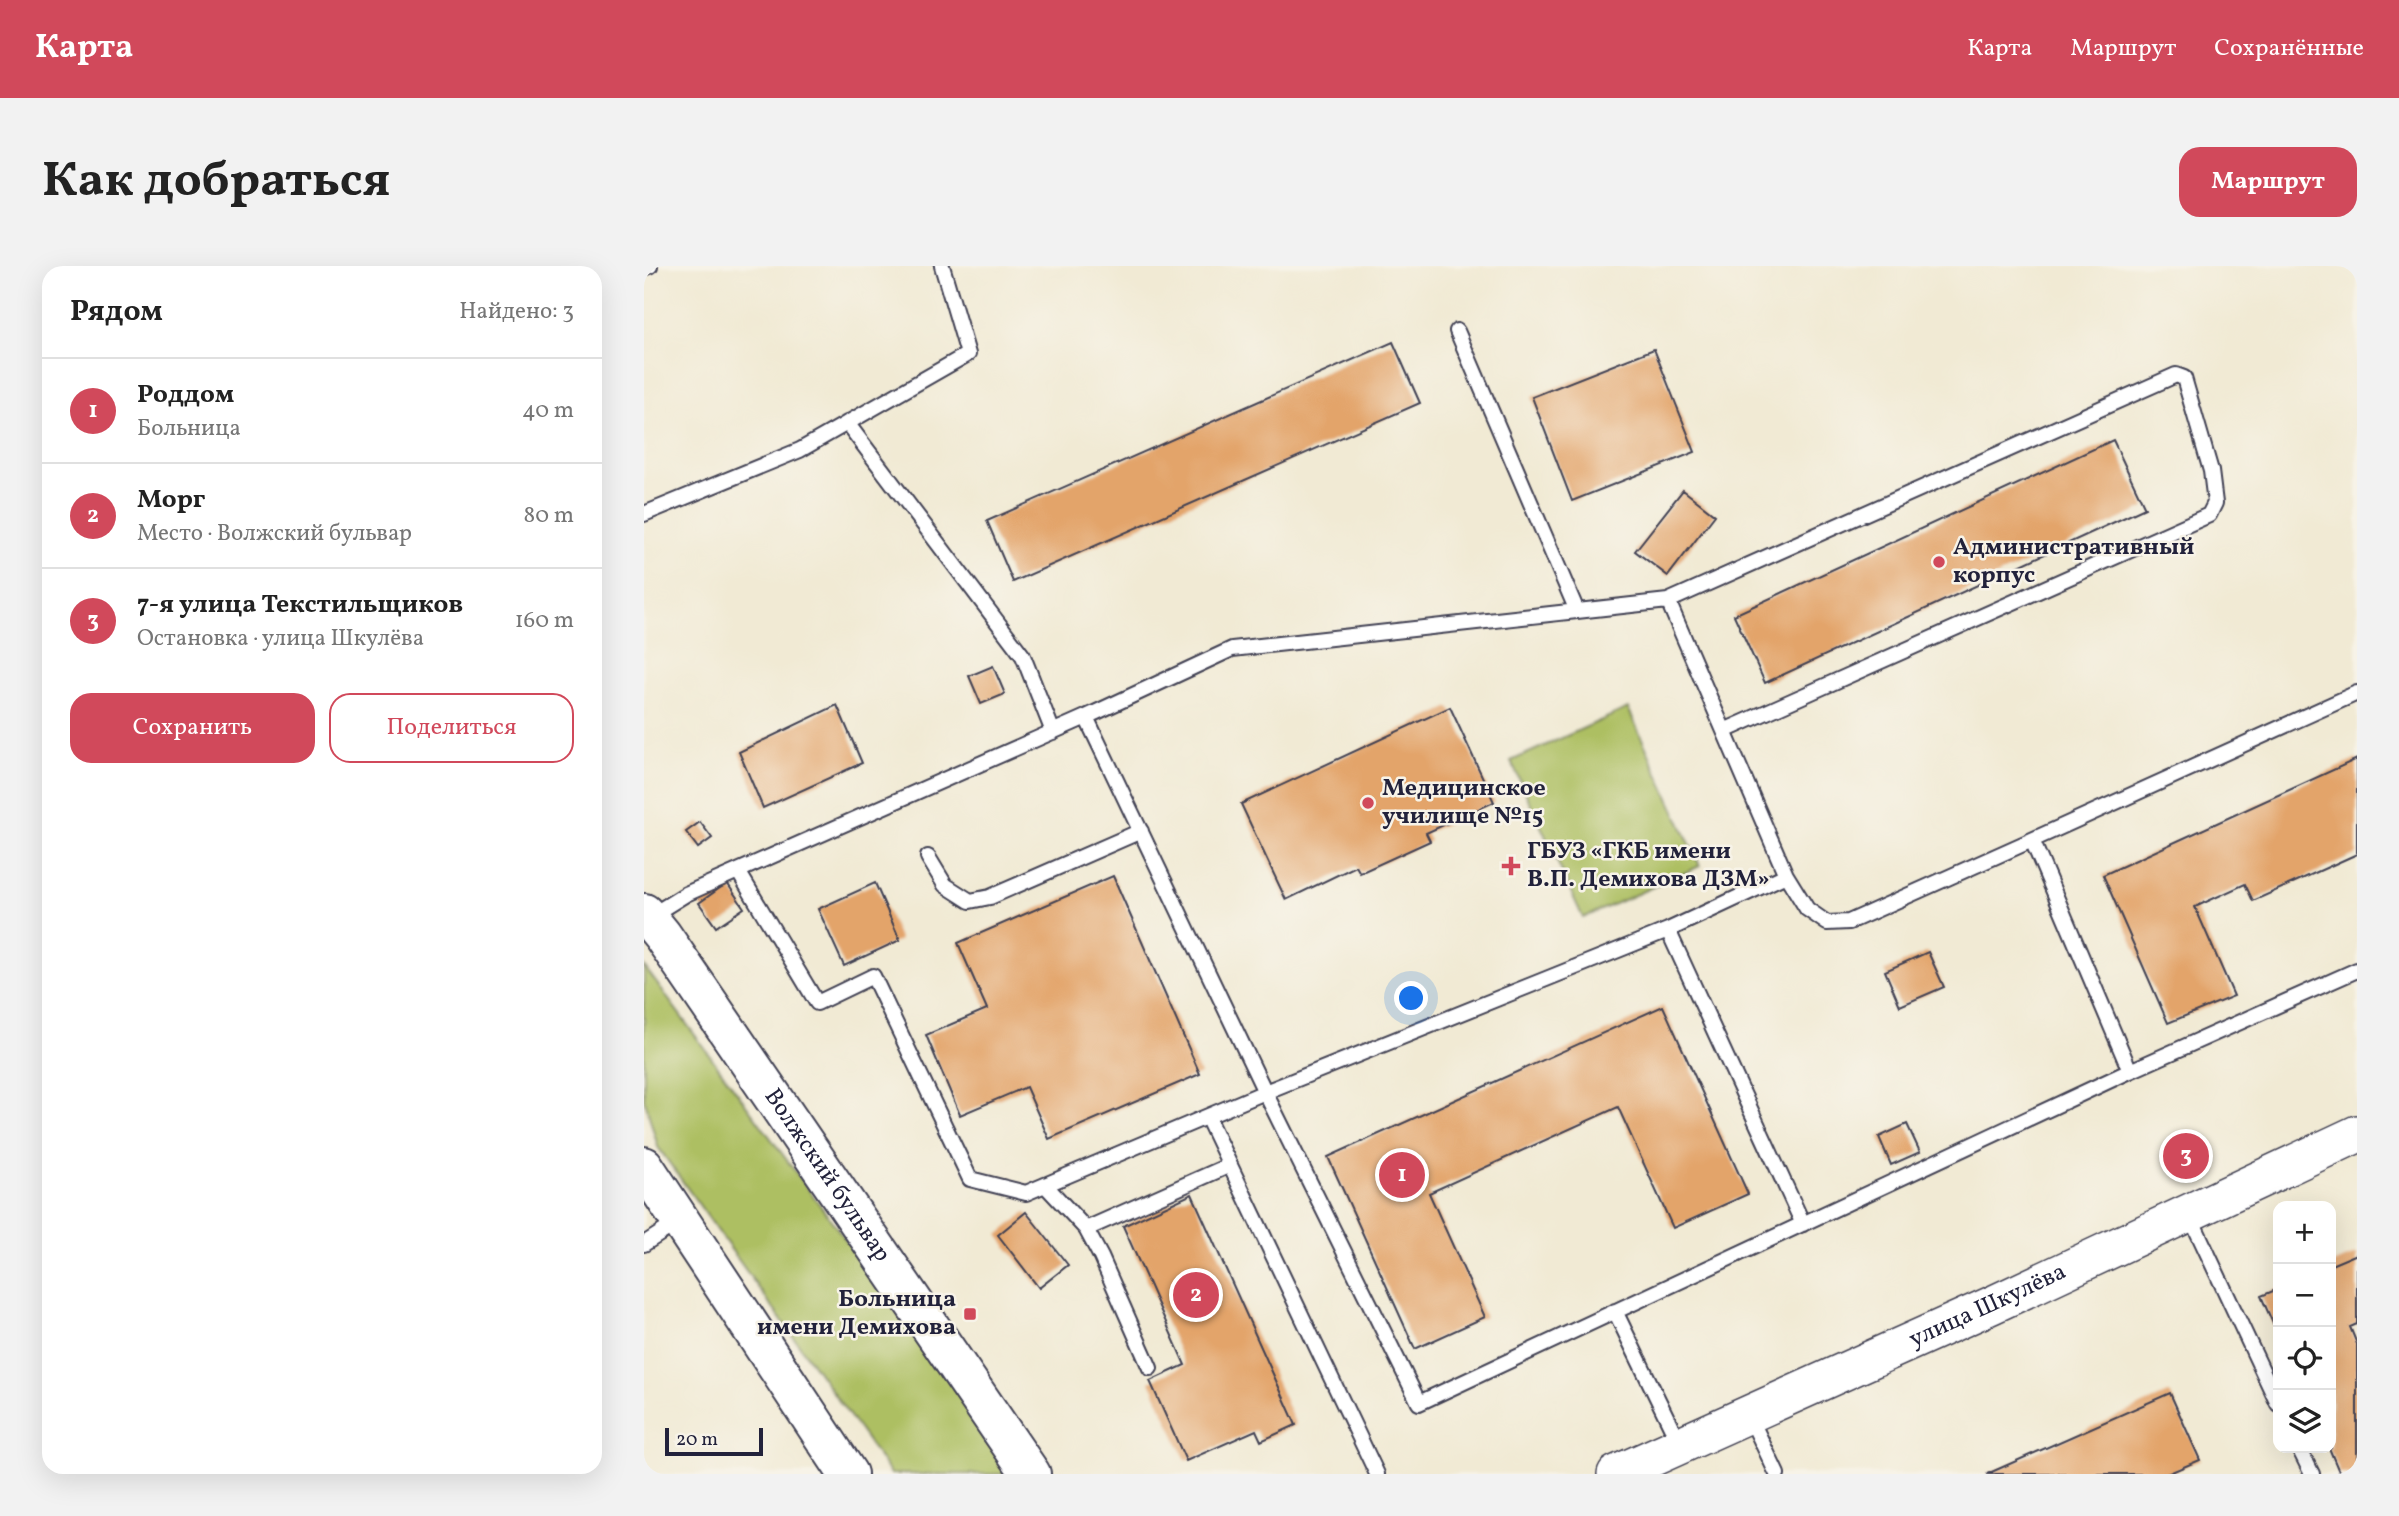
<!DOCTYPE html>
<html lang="ru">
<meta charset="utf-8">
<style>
:root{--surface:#fff;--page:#f2f2f2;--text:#222;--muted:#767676;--line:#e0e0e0;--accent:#d1495b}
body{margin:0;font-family:Vollkorn,serif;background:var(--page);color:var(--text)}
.controls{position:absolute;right:21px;bottom:21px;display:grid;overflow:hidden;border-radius:14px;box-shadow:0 7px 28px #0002}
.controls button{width:63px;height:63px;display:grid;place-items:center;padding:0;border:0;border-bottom:2px solid var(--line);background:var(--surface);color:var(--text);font:35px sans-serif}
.scale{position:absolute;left:21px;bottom:18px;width:98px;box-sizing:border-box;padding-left:7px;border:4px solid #22223b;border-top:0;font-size:19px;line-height:24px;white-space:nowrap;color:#22223b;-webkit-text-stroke:5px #f7f3e8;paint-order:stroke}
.you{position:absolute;left:768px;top:733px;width:24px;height:24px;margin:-18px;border:5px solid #fff;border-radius:50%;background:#1a73e8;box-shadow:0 0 0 10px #1a73e833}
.badge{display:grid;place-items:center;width:46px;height:46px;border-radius:50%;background:var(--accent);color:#fff;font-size:23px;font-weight:700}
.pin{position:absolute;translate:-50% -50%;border:4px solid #fff;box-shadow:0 2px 7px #0006}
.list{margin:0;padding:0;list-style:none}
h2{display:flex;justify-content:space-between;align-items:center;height:91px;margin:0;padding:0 28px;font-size:30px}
h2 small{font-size:23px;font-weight:400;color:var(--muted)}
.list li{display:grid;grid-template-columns:46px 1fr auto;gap:21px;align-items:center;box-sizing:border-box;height:105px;padding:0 28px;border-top:2px solid var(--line)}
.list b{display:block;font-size:26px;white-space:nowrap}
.list p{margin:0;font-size:23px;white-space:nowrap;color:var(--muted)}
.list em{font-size:23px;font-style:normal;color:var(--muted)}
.actions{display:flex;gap:14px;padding:21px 28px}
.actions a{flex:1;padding:16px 0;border:2px solid var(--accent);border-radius:21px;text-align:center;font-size:24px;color:var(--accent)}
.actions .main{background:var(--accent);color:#fff}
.icon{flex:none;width:38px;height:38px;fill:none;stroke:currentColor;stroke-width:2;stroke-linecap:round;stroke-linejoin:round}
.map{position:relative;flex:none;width:1713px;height:1208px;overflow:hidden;border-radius:21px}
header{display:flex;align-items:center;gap:42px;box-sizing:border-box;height:98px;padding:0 35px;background:var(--accent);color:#fff}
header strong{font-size:33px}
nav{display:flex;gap:38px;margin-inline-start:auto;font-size:24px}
.intro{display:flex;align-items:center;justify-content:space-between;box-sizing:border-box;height:168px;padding:0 42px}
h1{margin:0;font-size:49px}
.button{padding:18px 32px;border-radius:21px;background:var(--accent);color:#fff;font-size:24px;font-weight:700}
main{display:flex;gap:42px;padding:0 42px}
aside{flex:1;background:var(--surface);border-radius:21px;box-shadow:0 7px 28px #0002}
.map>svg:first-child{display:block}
.green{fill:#adbf62;stroke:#68704e;stroke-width:2}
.building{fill:#e3a46b}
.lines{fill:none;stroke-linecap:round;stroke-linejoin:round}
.service-casing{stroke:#414052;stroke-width:18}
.tertiary-casing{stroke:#414052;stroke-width:40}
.secondary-casing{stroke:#414052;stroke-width:42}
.service{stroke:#fff;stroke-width:14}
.tertiary{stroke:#fff;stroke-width:37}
.secondary{stroke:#fff;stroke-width:38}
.poi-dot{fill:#d1495b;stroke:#f7f3e8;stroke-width:2.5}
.labels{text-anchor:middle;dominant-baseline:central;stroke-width:5;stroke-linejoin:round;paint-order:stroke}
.poi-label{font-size:24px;font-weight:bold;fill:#22223b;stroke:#f7f3e8;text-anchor:start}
.street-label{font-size:24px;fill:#22223b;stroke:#f7f3e8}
</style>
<header>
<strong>Карта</strong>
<nav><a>Карта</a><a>Маршрут</a><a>Сохранённые</a></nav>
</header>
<div class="intro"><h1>Как добраться</h1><a class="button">Маршрут</a></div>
<main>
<aside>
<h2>Рядом<small>Найдено: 3</small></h2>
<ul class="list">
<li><span class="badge">1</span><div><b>Роддом</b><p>Больница</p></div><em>40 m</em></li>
<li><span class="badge">2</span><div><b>Морг</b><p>Место · Волжский бульвар</p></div><em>80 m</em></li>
<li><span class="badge">3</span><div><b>7-я улица Текстильщиков</b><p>Остановка · улица Шкулёва</p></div><em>160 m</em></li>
</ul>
<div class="actions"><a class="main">Сохранить</a><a>Поделиться</a></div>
</aside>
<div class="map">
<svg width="1713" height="1208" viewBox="0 0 1713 1208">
<rect width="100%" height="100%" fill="#f7f3e8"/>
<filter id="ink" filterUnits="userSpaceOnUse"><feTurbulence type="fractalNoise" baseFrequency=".0143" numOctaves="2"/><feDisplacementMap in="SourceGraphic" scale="14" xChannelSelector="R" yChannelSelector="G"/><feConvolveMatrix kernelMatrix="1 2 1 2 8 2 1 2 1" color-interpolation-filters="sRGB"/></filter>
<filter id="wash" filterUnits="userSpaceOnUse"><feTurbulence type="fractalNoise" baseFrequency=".00686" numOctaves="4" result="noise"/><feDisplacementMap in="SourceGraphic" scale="28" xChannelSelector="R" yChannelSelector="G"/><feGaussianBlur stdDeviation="1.57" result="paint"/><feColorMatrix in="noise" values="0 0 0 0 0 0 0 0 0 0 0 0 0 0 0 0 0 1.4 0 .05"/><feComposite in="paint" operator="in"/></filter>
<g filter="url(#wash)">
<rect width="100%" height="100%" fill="#f1ead4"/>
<!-- green -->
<path class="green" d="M984,442L1056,600L939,652L867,495Z
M0,700L374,1208H247L14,881L0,832Z"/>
<g id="blocks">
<!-- building -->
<path class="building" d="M749,76L776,137L369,316L343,255Z
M1010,83L1051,186L928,235L888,131Z
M1469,174L1501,242L1121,417L1090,349Z
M1039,224L1071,249L1024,310L991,285Z
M349,400L361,428L337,438L325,410Z
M193,439L218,497L119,542L95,486Z
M806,441L850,536L782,567L786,575L716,607L712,600L642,634L597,538Z
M1713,493V588L1609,635L1601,618L1551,641L1590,730L1524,757L1459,609Z
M56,556L68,572L54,582L42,566Z
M469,610L556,808L405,873L382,821L316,849L282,769L343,743L314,677Z
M83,617L100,642L72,661L55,637Z
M231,617L256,674L200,700L174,643Z
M1284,686L1300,721L1256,740L1241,705Z
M1019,740L1104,928L1029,962L974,841L785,927L841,1051L771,1083L684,891Z
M1263,858L1276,886L1247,899L1235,871Z
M548,928L652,1159L617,1175L612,1164L542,1195L506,1115L541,1099L479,960Z
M382,946L424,999L395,1022L354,969Z
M1713,988V1058L1706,1061L1713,1078V1208H1696L1685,1182H1687V999Z
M1634,1023V1069L1617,1030Z
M1526,1127L1556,1194L1523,1208H1343Z"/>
</g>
</g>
<g filter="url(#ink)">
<use href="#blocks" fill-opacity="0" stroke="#414052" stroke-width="2"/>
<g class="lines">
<defs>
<path id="service" d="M0,2L6,0
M813,65L933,345
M203,157L379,390L409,466
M0,248L156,184L324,88L298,0
M1024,335L1142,609
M442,451L588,383L1024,335L1532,109L1540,112L1567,205L1571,237L1565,249L1080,465
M1388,574L1713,427
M284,591L301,619L326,635L346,631L497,565
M94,605L173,737L229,710L326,913L382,927L621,826L775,1137L1486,805
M5,651L42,628L442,451L621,826L1024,664L1142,609L1163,643L1183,657L1205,656L1388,574L1486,805L1713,704
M1024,664L1159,958
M563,851L733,1208
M401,919L442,963L457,991L506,1102
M1545,948L1634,1138
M442,963L586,899
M0,978L34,956
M971,1045L1036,1179
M1105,1149L1133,1208
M1655,1182L1668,1208"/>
<g id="tertiary">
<path id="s1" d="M972,1208L1348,1039L1713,868"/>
</g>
<g id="secondary">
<path id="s2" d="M0,647L18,669L387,1208"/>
<path d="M0,900L204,1208"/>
</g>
</defs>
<!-- service casing -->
<use href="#service" class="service-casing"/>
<!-- tertiary casing -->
<use href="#tertiary" class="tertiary-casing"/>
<!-- secondary casing -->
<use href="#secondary" class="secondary-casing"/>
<!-- service -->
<use href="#service" class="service"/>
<!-- tertiary -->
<use href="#tertiary" class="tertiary"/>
<!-- secondary -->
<use href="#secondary" class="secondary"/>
</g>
</g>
<!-- markers -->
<g class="poi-dot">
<circle cx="1295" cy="296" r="7"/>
<circle cx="724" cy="537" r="7"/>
<path d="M863.5 589.5h7v7h7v7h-7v7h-7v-7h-7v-7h7z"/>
<rect x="319" y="1041" width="14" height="14" rx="3.5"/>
</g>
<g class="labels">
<!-- poi labels -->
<g class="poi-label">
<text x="1309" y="282">Административный<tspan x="1309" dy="28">корпус</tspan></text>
<text x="738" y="523">Медицинское<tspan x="738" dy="28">училище №15</tspan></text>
<text x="883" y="586">ГБУЗ «ГКБ имени<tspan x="883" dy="28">В.П. Демихова ДЗМ»</tspan></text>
<text x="312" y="1034" text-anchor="end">Больница<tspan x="312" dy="28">имени Демихова</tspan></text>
</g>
<!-- street labels -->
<g class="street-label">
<text stroke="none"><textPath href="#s2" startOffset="320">Волжский бульвар</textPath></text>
<text stroke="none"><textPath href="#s1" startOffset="408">улица Шкулёва</textPath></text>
</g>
</g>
</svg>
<div class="controls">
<button>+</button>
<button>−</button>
<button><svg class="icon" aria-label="locate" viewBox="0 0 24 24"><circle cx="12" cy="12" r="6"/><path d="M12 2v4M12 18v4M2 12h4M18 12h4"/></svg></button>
<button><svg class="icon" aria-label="layers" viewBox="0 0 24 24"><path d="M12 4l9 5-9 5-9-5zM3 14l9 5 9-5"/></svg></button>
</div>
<div class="scale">20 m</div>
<div class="you"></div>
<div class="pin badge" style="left:758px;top:909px">1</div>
<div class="pin badge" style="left:552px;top:1029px">2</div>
<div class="pin badge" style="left:1542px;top:890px">3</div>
</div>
</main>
